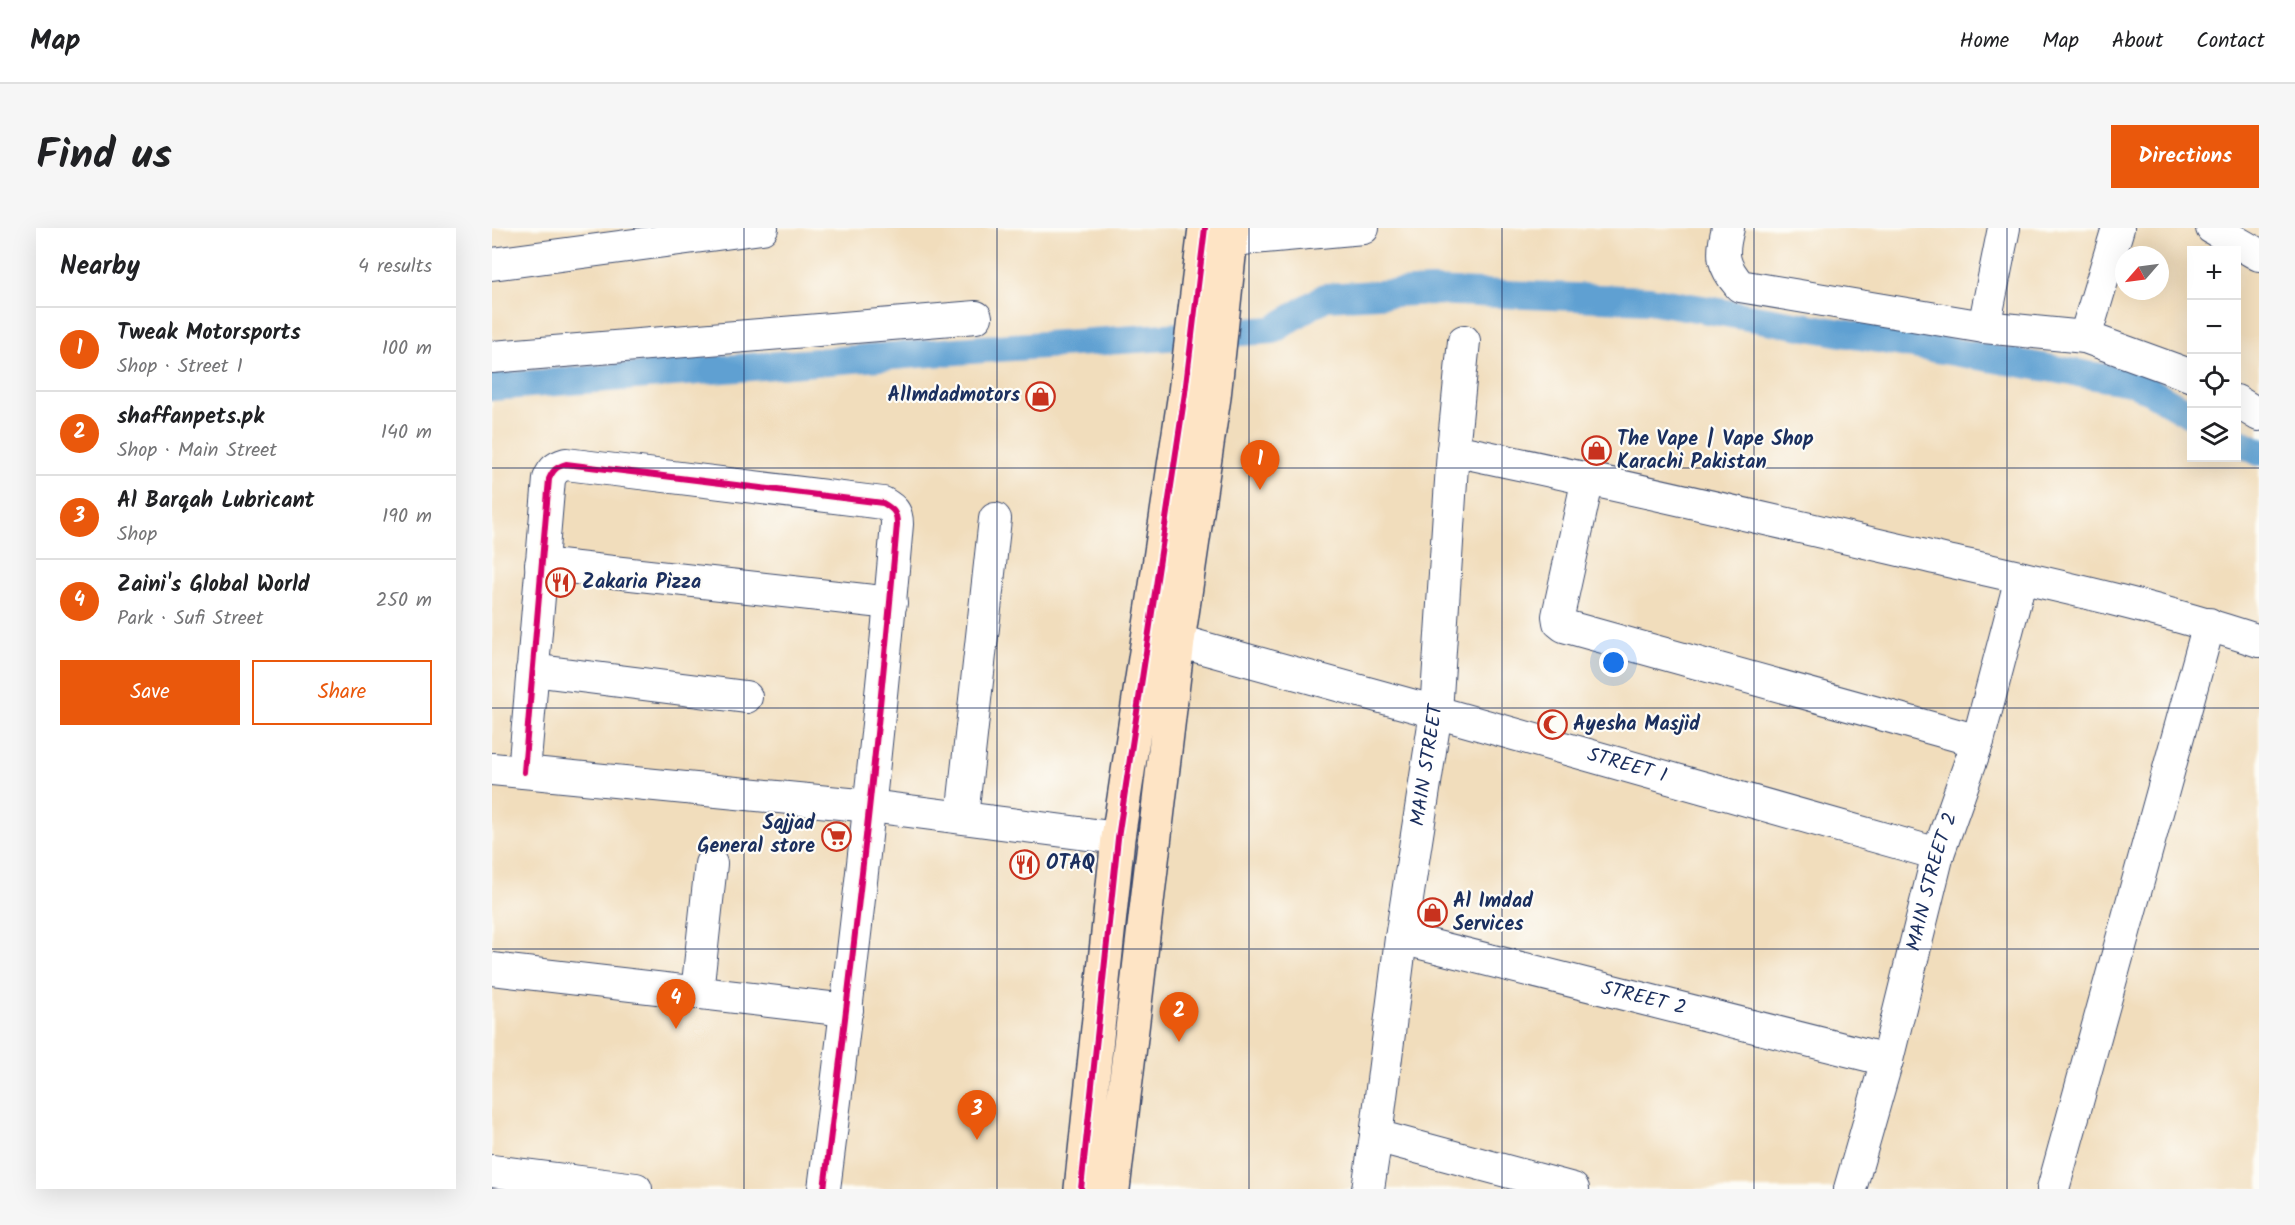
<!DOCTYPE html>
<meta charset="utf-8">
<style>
:root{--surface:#fff;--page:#f6f6f6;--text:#202124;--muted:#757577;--line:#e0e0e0;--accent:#ea580c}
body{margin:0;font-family:Kalam,sans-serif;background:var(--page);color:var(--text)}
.controls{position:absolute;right:18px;top:18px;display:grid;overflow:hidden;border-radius:0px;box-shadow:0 6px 24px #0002}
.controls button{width:54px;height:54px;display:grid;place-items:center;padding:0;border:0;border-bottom:2px solid var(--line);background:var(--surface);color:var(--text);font:30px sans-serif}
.compass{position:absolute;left:1623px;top:18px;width:54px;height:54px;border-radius:50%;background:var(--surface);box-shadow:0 6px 24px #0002;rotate:242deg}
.you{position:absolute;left:1122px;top:435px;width:21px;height:21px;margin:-15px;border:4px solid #fff;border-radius:50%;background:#1a73e8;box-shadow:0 0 0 9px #1a73e833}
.badge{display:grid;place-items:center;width:39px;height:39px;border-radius:50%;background:var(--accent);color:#fff;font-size:20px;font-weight:700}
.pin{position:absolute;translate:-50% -50px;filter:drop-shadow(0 2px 3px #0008)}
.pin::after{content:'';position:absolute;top:32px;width:21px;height:18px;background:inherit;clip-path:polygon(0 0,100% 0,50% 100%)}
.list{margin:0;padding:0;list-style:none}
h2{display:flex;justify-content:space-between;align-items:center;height:78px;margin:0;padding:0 24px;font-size:26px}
h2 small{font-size:20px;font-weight:400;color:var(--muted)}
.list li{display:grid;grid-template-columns:39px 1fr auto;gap:18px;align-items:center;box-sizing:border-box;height:84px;padding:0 24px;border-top:2px solid var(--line)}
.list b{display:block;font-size:22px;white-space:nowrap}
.list p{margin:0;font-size:20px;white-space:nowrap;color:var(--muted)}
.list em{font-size:20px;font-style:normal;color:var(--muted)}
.actions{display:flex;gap:12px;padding:18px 24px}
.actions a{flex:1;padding:14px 0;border:2px solid var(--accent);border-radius:0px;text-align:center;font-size:21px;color:var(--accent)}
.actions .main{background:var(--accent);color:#fff}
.icon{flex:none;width:33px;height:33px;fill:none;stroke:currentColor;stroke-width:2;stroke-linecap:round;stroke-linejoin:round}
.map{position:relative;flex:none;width:1767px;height:961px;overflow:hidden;border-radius:0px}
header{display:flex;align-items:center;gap:36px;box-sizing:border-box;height:84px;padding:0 30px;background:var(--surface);border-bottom:2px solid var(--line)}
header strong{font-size:28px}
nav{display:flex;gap:33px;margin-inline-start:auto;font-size:21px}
.intro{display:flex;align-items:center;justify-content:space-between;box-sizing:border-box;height:144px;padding:0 36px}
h1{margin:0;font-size:42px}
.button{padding:15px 27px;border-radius:0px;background:var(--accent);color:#fff;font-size:21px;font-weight:700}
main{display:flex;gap:36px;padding:0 36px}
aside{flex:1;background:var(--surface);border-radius:0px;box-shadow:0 6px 24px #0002}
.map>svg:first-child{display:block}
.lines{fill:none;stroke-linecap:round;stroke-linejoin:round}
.canal{stroke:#5fa0d2;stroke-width:28}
.street-casing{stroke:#3b496c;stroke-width:34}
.secondary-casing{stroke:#3b496c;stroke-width:36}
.street{stroke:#fff;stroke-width:32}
.secondary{stroke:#fee4c5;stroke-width:33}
.cycleway-casing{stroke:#fdfcf7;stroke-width:10}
.cycleway{stroke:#d6006c;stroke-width:6}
.grid{fill:none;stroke:#1b2f5e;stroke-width:1.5;stroke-opacity:0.55}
.labels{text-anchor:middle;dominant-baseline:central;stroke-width:4.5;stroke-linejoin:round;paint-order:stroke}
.poi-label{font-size:20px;font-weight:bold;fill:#1b2f5e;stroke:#fdfcf7;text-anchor:start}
.street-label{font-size:20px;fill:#1b2f5e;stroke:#fdfcf7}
</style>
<header>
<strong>Map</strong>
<nav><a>Home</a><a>Map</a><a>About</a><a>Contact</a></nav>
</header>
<div class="intro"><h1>Find us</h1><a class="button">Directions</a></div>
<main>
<aside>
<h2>Nearby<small>4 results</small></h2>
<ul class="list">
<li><span class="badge">1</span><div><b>Tweak Motorsports</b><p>Shop · Street 1</p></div><em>100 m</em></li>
<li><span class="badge">2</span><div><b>shaffanpets.pk</b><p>Shop · Main Street</p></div><em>140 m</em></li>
<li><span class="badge">3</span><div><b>Al Barqah Lubricant</b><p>Shop</p></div><em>190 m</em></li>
<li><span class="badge">4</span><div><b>Zaini's Global World</b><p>Park · Sufi Street</p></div><em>250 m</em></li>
</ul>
<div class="actions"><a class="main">Save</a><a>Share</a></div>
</aside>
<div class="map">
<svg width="1767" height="961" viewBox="0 0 1767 961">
<rect width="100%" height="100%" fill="#fdfcf7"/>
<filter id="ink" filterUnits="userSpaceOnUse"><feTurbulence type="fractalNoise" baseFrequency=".0167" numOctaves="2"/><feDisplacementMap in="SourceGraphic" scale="12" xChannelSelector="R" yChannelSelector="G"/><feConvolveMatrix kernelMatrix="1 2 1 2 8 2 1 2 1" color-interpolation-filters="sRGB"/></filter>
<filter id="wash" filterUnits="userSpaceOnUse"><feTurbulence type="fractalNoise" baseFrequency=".008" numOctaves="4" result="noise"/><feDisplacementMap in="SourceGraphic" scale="24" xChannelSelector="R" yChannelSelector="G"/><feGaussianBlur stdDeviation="1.35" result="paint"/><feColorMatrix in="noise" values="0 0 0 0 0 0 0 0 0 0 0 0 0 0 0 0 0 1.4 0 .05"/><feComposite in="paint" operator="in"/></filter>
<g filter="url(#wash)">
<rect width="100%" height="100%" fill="#f1ddbc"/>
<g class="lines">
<!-- canal -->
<path class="canal" d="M0,159L491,121L781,102L833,69L939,63L1157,72L1644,155L1700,187
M1744,212L1767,224"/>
</g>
</g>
<g filter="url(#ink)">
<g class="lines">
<defs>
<g id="street">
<path d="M1236,0C1229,27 1230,37 1248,58L1492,99L1593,109L1700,148"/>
<path d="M1720,0L1767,27"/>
<path d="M739,12L871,0"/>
<path d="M0,36L270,0"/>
<path d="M1492,99L1512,0"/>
<path d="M1593,109L1626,0"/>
<path d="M0,129L484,89"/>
<path d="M1744,173L1767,187"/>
<path d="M961,222C1116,254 1270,290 1425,326C1539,352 1656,376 1767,413"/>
<path d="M1096,250L1066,388L1067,394L1072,398L1486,513"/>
<path d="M49,336L399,375"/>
<path id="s1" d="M686,413L944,484L1446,626"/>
<path d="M40,442L254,469"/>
<path d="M0,541L378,578L626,610"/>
<path d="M32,544L57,251C61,242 64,239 74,236L391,275C401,281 405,284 405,296C386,518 360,740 332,961"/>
<path d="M470,589L503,291"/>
<path id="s2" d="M909,710L1395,832"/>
<path d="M0,741L355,782"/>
<path d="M205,765L219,636"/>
<path d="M884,908L1081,961"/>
<path d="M0,943L144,961"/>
<path id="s3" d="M876,961L884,908L909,710L944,484L961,222L972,113"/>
<path id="s4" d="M1358,961L1395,832L1446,626L1486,513L1529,350"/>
<path d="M1561,961L1717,396"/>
</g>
<path id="secondary" d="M589,961L626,610L693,165L713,0
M621,961L686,413L722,169L740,0"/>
</defs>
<!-- street casing -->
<use href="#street" class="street-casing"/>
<!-- secondary casing -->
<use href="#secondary" class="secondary-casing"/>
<!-- street -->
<use href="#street" class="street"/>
<!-- secondary -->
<use href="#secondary" class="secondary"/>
<defs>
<path id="cycleway" d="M32,544L57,251C61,242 64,239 74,236L391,275C401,281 405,284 405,296C386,518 360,740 332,961
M589,961L626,610L693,165L713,0"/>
</defs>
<!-- cycleway casing -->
<use href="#cycleway" class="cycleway-casing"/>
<!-- cycleway -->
<use href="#cycleway" class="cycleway"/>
</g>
</g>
<!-- grid -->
<path class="grid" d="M252,0V961M505,0V961M757,0V961M1010,0V961M1262,0V961M1515,0V961M0,240H1767M0,480H1767M0,721H1767"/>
<!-- icons -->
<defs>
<symbol id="shop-ring" viewBox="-11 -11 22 22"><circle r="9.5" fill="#fdfcf7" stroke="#c8321e" stroke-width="1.5"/><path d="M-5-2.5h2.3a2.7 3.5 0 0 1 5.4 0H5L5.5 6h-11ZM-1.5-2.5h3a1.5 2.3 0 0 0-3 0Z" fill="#c8321e"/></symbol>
<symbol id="restaurant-ring" viewBox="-11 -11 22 22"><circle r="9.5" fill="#fdfcf7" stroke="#c8321e" stroke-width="1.5"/><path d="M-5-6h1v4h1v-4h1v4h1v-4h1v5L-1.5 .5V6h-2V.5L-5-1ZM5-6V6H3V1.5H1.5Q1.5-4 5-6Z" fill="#c8321e"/></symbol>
<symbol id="mosque-ring" viewBox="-11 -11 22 22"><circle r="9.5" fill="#fdfcf7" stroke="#c8321e" stroke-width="1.5"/><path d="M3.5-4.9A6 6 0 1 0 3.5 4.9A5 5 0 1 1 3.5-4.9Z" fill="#c8321e"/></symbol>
<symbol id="supermarket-ring" viewBox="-11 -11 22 22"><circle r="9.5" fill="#fdfcf7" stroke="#c8321e" stroke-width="1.5"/><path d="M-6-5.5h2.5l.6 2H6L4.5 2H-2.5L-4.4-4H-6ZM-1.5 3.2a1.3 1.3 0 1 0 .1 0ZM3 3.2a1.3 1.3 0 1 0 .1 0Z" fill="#c8321e"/></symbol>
</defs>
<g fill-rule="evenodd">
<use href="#shop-ring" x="532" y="152" width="33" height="33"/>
<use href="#shop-ring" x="1088" y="206" width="33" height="33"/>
<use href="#restaurant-ring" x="52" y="338" width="33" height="33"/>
<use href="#mosque-ring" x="1044" y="480" width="33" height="33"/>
<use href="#supermarket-ring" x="328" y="592" width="33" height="33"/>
<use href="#restaurant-ring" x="516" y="620" width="33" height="33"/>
<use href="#shop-ring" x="924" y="668" width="33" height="33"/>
</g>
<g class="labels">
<!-- poi labels -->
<g class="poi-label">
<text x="528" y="168" text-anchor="end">AlImdadmotors</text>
<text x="1125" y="212">The Vape | Vape Shop<tspan x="1125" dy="23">Karachi Pakistan</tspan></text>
<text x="90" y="355">Zakaria Pizza</text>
<text x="1081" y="497">Ayesha Masjid</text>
<text x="323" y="596" text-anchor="end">Sajjad<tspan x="323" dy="23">General store</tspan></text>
<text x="554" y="636">OTAQ</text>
<text x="961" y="674">Al Imdad<tspan x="961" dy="23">Services</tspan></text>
</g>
<!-- street labels -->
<g class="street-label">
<text stroke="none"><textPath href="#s3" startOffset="428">MAIN STREET</textPath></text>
<text stroke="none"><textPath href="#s1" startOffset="466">STREET 1</textPath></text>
<text stroke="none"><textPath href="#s4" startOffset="318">MAIN STREET 2</textPath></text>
<text stroke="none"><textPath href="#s2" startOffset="250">STREET 2</textPath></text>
</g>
</g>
</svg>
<div class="controls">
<button>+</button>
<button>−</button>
<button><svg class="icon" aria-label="locate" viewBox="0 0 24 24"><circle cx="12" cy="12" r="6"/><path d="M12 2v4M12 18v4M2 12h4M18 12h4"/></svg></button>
<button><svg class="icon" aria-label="layers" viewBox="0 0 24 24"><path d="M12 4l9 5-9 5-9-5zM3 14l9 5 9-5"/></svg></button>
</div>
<svg class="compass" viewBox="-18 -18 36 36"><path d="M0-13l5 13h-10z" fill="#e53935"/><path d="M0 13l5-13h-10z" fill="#757577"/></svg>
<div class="you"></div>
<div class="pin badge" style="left:768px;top:262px">1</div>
<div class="pin badge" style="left:687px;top:814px">2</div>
<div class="pin badge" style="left:485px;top:912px">3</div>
<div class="pin badge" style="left:184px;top:801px">4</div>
</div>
</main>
